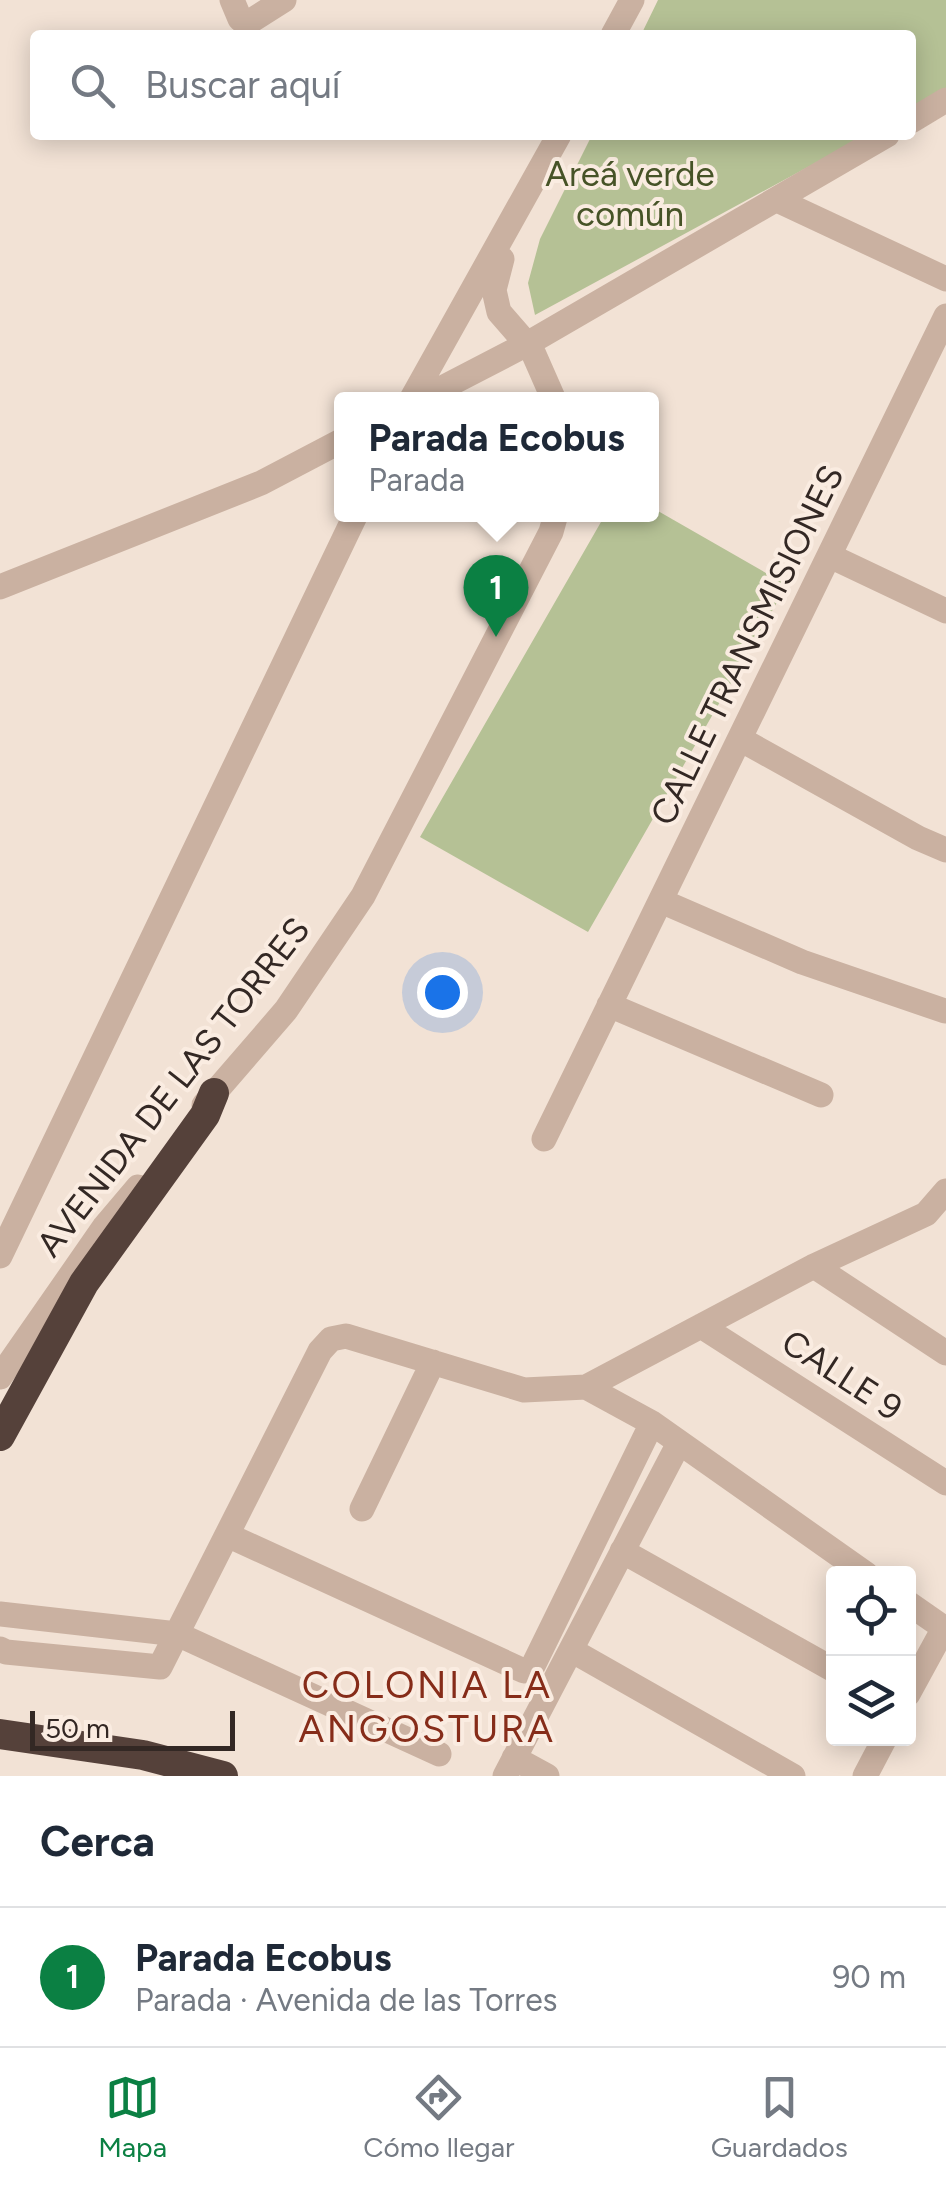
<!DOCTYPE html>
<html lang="es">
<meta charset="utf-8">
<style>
:root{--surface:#fff;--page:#f6f6f7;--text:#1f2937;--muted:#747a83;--line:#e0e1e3;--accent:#0b8043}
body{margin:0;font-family:Figtree,sans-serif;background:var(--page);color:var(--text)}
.controls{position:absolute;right:30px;bottom:30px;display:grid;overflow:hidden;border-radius:10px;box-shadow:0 5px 25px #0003}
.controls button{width:90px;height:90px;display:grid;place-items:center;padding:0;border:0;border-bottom:2px solid var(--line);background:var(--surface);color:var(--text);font:50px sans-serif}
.scale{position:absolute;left:30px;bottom:25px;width:205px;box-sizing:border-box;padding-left:10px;border:5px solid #332824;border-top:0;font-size:28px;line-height:35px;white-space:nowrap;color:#332824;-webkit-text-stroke:8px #faece1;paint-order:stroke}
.you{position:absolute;left:442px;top:992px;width:35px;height:35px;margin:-25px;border:8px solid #fff;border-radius:50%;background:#1a73e8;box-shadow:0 0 0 15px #1a73e833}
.badge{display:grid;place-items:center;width:65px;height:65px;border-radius:50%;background:var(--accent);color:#fff;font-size:32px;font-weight:700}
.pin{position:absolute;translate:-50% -82px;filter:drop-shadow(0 2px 5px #0008)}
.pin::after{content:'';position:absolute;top:52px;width:35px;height:30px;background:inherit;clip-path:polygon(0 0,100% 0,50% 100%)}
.popup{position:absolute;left:334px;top:392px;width:325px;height:130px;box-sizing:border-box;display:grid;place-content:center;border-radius:10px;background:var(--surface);filter:drop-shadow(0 2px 8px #0005);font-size:32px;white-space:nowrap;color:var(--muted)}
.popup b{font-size:38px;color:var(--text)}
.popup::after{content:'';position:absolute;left:50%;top:100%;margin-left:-20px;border:20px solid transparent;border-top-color:var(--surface)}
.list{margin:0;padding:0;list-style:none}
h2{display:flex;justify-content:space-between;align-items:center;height:130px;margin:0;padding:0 40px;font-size:42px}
h2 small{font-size:32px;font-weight:400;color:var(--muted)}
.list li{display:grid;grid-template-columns:65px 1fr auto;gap:30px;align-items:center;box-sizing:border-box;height:140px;padding:0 40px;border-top:2px solid var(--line)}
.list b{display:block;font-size:38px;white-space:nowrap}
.list p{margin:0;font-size:32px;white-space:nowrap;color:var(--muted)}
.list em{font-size:32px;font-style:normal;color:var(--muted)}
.icon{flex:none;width:55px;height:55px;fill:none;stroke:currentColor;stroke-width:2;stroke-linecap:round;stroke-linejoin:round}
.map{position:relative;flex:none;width:946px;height:1776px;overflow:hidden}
.search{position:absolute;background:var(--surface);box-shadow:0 5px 25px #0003;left:30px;right:30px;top:30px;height:110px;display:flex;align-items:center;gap:25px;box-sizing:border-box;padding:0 35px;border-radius:10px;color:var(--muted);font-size:38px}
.sheet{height:270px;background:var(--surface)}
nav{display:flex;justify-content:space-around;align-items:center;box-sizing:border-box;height:140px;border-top:2px solid var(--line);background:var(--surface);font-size:28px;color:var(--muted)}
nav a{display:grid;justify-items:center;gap:5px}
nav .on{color:var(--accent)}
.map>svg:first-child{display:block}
.green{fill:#b5c195}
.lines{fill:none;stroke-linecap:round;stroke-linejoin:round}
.minor{stroke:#cab1a1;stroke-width:25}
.highway{stroke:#55413a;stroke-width:30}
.labels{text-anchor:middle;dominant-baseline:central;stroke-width:8;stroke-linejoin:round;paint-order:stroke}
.park-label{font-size:35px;fill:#465327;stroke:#faece1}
.street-label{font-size:35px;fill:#332824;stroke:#faece1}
.neighbourhood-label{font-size:38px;letter-spacing:2.5px;fill:#862c19;stroke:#faece1}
</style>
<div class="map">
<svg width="946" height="1776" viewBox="0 0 946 1776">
<rect width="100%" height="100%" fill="#f2e2d5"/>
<!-- green -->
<path class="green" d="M658,0H946V92L911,111V35H641Z
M592,135H867L535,315L528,283L540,239Z
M651,507L787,585L588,932L420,837L605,515L651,514Z"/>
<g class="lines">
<!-- minor -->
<path class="minor" d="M232,0L240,19L246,24L284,0
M613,35L632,0
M911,121L946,100
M777,200L946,279
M502,259L494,290L499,312L532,350L554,400
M411,400L559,135
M419,400L527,344L887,135
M830,556L946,611
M0,587L261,483L341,441
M740,739L918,838L946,850
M661,901L802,962L945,1011
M609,1005L821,1095
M204,1105L286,1010L363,896L551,532L556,514
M544,1139L946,316
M0,1256L356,514
M814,1266L946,1353
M701,1326L946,1483
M0,1377L105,1226L138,1187
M586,1387L814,1266L926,1214L946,1191
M362,1509L433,1362
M227,1535L524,1671L531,1670L652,1423
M622,1551L834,1670
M908,1603L944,1628L908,1694
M0,1614L177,1634L439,1754
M0,1649L6,1652L160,1667L320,1351L331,1339L346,1336L524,1390L586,1387L652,1423L866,1574
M571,1650L793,1776
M514,1758L547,1776
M505,1776L679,1443
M865,1776L885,1738"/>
<!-- highway -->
<path class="highway" d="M0,1436L84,1283L205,1115L214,1093
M0,1734L143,1755L223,1776"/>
</g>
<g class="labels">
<!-- park labels -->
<g class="park-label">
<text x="630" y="174">Areá verde<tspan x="630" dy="40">común</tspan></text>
</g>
<!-- street labels -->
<g class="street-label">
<text transform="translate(747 645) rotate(-64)">CALLE TRANSMISIONES</text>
<text transform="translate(173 1087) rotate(-52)">AVENIDA DE LAS TORRES</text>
<text transform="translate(842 1375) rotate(33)">CALLE 9</text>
</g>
<!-- neighbourhood labels -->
<g class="neighbourhood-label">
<text x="427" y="1685">COLONIA LA<tspan x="427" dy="44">ANGOSTURA</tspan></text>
</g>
</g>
</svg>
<div class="controls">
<button><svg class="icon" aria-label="locate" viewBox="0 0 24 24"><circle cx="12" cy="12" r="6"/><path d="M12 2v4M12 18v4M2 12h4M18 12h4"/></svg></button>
<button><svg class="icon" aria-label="layers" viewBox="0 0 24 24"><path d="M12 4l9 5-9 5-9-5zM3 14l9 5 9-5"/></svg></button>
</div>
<div class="scale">50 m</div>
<div class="you"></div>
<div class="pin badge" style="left:496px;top:637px">1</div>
<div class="popup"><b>Parada Ecobus</b>Parada</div>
<div class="search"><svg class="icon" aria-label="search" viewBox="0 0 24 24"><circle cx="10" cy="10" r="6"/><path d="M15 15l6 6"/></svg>Buscar aquí</div>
</div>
<section class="sheet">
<h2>Cerca<small></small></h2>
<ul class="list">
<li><span class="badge">1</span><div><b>Parada Ecobus</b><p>Parada · Avenida de las Torres</p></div><em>90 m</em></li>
</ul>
</section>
<nav>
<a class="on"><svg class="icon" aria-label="map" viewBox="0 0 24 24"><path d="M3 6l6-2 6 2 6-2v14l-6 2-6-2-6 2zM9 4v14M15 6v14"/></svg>Mapa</a>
<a><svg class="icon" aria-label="directions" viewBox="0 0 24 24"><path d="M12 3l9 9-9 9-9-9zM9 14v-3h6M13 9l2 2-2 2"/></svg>Cómo llegar</a>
<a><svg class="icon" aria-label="saved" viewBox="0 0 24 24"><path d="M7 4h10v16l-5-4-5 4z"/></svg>Guardados</a>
</nav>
